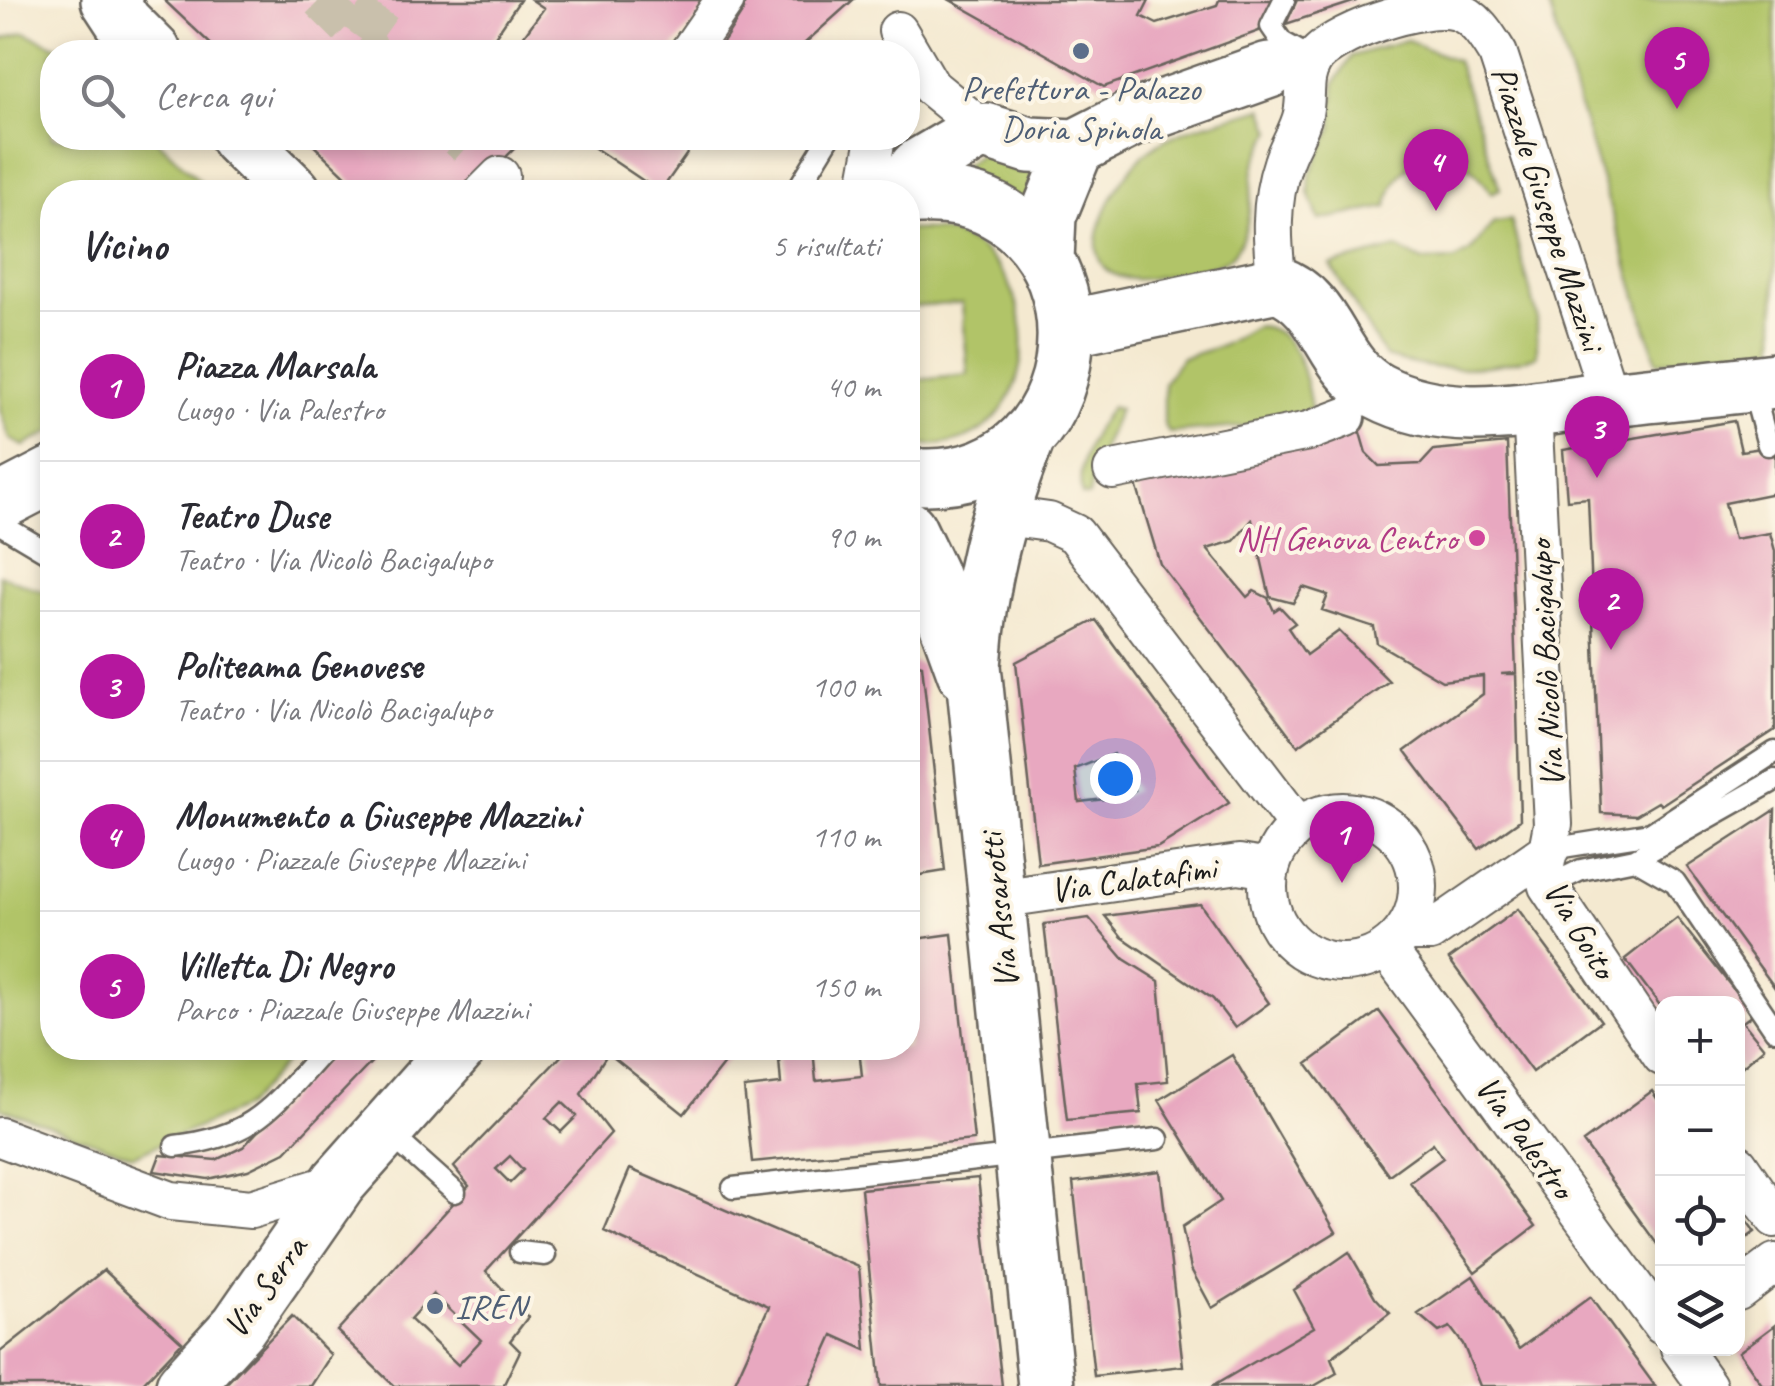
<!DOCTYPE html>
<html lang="it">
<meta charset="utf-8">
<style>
:root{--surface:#fff;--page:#f2f2f3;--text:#2b2b33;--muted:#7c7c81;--line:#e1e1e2;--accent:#b5179e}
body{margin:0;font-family:Caveat,sans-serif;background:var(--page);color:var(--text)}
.controls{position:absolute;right:30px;bottom:30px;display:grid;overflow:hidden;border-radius:20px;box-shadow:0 5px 15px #0003}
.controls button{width:90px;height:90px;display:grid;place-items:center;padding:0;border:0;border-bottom:2px solid var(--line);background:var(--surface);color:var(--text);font:50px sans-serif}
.you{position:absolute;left:1115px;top:778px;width:35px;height:35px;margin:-25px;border:8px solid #fff;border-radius:50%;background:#1a73e8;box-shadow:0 0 0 15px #1a73e833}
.badge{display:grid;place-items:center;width:65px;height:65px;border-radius:50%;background:var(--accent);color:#fff;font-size:32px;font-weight:700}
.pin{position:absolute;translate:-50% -82px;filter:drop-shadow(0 2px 5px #0008)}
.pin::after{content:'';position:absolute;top:52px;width:35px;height:30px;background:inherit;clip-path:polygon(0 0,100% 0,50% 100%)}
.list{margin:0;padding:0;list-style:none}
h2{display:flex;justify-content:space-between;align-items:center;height:130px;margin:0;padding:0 40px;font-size:42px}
h2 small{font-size:32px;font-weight:400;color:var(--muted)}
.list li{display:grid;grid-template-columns:65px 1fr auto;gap:30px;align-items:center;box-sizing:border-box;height:150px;padding:0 40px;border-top:2px solid var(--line)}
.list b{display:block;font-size:38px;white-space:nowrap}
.list p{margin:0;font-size:32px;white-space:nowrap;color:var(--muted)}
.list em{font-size:32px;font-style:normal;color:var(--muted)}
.icon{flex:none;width:55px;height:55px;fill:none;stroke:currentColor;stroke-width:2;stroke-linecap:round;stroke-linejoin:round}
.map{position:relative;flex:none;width:1775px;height:1386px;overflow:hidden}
.search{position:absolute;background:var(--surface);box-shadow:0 5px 15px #0003;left:40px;top:40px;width:880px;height:110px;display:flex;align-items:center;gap:25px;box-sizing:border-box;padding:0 35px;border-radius:40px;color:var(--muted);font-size:38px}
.panel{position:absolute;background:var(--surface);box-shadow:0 5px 15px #0003;left:40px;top:180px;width:880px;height:880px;border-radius:40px}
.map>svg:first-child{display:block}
.green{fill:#b1c468;stroke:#667042;stroke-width:2.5}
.building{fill:#e8a8c0;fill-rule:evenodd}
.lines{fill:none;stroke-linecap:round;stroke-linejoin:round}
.street-tunnel{stroke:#c9c0ac;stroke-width:38;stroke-dasharray:38 19;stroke-linecap:butt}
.lane-casing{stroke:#68645b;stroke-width:25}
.street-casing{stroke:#68645b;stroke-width:42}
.secondary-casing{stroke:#68645b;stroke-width:60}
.lane{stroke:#fff;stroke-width:20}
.street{stroke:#fff;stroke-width:38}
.secondary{stroke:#fff;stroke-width:55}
.service-dot{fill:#5c6f8a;stroke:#fcf5e5;stroke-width:4}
.hotel-dot{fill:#d1479c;stroke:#fcf5e5;stroke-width:4}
.labels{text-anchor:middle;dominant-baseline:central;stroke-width:8;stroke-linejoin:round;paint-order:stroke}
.service-label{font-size:35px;fill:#4e5e75;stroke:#fcf5e5}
.street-label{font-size:35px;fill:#1c1c1c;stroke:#fcf5e5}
.hotel-label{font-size:35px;fill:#b23c85;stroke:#fcf5e5;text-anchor:end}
</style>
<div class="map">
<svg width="1775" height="1386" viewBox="0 0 1775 1386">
<rect width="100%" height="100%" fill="#fcf5e5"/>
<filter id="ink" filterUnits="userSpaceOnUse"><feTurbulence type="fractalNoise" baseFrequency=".01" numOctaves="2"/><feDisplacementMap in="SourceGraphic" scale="20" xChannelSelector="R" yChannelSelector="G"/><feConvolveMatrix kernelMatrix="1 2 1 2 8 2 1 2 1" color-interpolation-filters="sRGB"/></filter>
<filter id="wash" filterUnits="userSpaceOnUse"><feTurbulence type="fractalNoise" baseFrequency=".0048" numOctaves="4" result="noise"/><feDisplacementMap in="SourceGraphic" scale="40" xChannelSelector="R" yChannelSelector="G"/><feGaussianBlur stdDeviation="2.25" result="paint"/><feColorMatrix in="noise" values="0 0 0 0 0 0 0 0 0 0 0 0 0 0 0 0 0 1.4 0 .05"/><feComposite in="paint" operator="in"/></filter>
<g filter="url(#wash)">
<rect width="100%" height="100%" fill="#f4e9d0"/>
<!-- green -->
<path class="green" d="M1547,0H1775V352L1657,362Z
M24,32L69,52H52V138H155L211,192H52V431L24,446L10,439L0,410V40Z
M1406,40L1457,61L1500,189L1491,193C1462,140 1398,144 1387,207L1319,220L1309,193L1310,174L1332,129L1335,83L1352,56Z
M1263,108L1272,131C1267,142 1258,154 1255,165C1248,197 1254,224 1234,253C1224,266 1201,269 1186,271C1165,275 1139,284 1118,276C1066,258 1123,170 1149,150C1179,127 1227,119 1263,108Z
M983,152L1044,165L1026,208L951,176Z
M1511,220L1537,316V356C1483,370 1439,374 1385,357L1331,265L1397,248L1423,261L1455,260L1470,252L1494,222Z
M908,230C1058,216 1063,468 908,443V381L968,375L962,303L908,307Z
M1256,326C1295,326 1306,375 1311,409L1299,422L1169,433L1164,425V383L1181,358L1221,346Z
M1111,407L1119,409L1096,465L1089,496H1082C1075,465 1093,431 1111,407Z
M0,575L52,595V1048H298L245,1107L133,1156L0,1108Z"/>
<g id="blocks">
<!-- building -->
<path class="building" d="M164,0H520L488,47L496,52H219Z
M532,0H711L670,52H512L544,8Z
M743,0H853L795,52H717L744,10Z
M950,0H1149L1141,16L1157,24L1217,5L1219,0H1274L1259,31L1104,87Z
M1297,0H1356V1L1286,24Z
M306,138H525L471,192H362Z
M580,138H698L660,192Z
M1734,421L1741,451L1775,446V493L1725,503L1734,539L1770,533L1775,551V730L1661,805L1658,802L1636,815L1601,813L1588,498L1567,500L1563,450Z
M1359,429L1366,453L1379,466L1421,464L1434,450L1507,443L1516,673L1501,674H1516L1520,820L1479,849L1405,751L1483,694V676L1442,681L1377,643L1374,627L1322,610L1328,595L1303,587L1293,603L1270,597L1252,520L1234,541L1207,549L1247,597L1254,591L1268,598L1274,611L1280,607L1295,623L1288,628L1306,655L1339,631L1389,681L1298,746L1160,564L1135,481Z
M1096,620L1229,803L1158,847L1038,864L1016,662ZM1113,754L1135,790L1122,797L1079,802L1075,769Z
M908,661L922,665L945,871L914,876L908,822Z
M1775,810L1773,876L1775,988L1687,867Z
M1200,904L1269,1003L1235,1028L1213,999L1122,937L1105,916Z
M1518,909L1601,1021L1532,1072L1449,959Z
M1089,918L1124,959L1159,981L1168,1081L1138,1084L1141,1113L1067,1120L1044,924Z
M1677,918L1753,1014L1743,1022L1764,1048L1738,1070V1004H1662V1008L1625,959Z
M952,934L974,1140L752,1162L744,1088L781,1084L778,1048H813L816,1081L862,1076L859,1048H908V940Z
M1379,1011L1536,1226L1475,1272L1410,1182L1443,1158L1433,1143L1389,1175L1307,1064Z
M336,1048H385L285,1152L248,1170L208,1179L154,1171L160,1155L216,1160L243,1147Z
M569,1048H736L684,1114L608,1053L581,1094L611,1133L486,1271L528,1317L510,1341L520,1351L503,1386H394L337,1331L469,1186L454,1167ZM562,1102L577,1116L561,1132L546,1118ZM510,1156L523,1170L510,1183L496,1169ZM433,1294L481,1340L458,1365L410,1319Z
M1232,1055L1336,1232L1212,1308L1191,1269L1182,1227L1221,1201L1159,1100Z
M1652,1091L1662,1106V1251L1583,1142Z
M630,1169L859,1267L866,1350L833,1335L810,1386H733L769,1306L604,1231Z
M1160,1171L1183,1366L1094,1376L1073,1182Z
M978,1178L1002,1386H881L861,1189Z
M1738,1209L1755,1232L1738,1244Z
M1349,1252L1375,1297L1390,1313L1331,1358L1337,1373L1314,1386H1213L1314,1327L1294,1290Z
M104,1270L182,1342L140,1386H0V1352Z
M1473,1276L1519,1349L1590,1297L1655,1386H1480L1463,1344L1450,1327L1439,1332L1418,1314Z
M292,1316L331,1355L311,1386H224Z
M1775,1325V1386H1763L1739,1352Z"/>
</g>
</g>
<g filter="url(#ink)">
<use href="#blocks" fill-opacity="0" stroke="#68645b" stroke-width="2.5"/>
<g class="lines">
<!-- street-tunnel -->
<path class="street-tunnel" d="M320,0L373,52
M359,38L386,0
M458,138L467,146"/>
<defs>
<path id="lane" d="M1284,0L1271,26L1282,42L1313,59
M796,192L829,138
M1752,386L1768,445
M0,524L52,555
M1550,849L1651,833L1775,752
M1635,859L1775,780
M1548,886L1581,870L1635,859L1675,882L1775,1030
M387,1131L455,1192
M175,1146C258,1136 273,1105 326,1048
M733,1188L1158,1139
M520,1252L545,1255"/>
<path id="street" d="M898,31L931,87L985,131
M689,52L725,0
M484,192L500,176
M866,192L876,138
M1277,284C1272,242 1269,204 1283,163C1288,146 1299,132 1303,114C1307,96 1302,79 1312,62C1327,33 1426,1 1457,11C1476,17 1488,38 1498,54L1610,399
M1532,409L1553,824L1544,871L1548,886L1662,1056
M1113,470L1309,431L1346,417
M998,515L1049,522L1075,534L1298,826
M1268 887a75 75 0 1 1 150 0a75 75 0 1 1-150 0Z
M997,899L1239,864L1269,869
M1404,932H1430L1550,849
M1387,949L1662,1325
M0,1137L171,1201L251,1209L339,1182
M1738,1164L1775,1218
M1738,1291L1775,1263
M1680,1348L1707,1386"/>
<path id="secondary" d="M109,0L124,23L153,52
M238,138L293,192
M899,192L918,167L976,133L985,131L1029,145L1076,147L1131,119L1269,70
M908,197C1117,173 1118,497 908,476
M1046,260L1048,216L1076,147
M1068,328L1277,284C1330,303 1330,366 1378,391C1450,429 1531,408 1609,399C1664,393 1720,388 1775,381
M1028,435C997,514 979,581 973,666L1046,1386
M0,502L52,475
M908,529L929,573L965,672
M184,1386L239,1326L339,1182L458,1048"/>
</defs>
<!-- lane casing -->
<use href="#lane" class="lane-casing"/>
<!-- street casing -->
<use href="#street" class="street-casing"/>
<!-- secondary casing -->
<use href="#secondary" class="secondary-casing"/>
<!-- lane -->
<use href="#lane" class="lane"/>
<!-- street -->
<use href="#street" class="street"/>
<!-- secondary -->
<use href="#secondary" class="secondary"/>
</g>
</g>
<!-- markers -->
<g class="service-dot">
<circle cx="1081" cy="51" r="10"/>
<circle cx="435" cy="1306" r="10"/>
</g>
<circle class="hotel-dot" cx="1477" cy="538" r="10"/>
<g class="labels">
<!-- service labels -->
<g class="service-label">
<text x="1081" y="88">Prefettura - Palazzo<tspan x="1081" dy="40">Doria Spinola</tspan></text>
<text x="455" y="1306" text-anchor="start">IREN</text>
</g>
<!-- street labels -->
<g class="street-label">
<text transform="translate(1548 208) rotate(72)">Piazzale Giuseppe Mazzini</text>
<text transform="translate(1546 664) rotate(-93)">Via Nicolò Bacigalupo</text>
<text transform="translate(1133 879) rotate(-8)">Via Calatafimi</text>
<text transform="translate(999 911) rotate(-96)">Via Assarotti</text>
<text transform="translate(1580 929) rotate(59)">Via Goito</text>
<text transform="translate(1525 1137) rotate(54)">Via Palestro</text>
<text transform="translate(265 1287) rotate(-54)">Via Serra</text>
</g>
<!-- hotel labels -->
<g class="hotel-label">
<text x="1457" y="538">NH Genova Centro</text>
</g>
</g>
</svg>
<div class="controls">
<button>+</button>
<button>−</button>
<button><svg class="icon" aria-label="locate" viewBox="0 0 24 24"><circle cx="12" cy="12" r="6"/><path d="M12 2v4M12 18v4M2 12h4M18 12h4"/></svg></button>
<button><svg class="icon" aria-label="layers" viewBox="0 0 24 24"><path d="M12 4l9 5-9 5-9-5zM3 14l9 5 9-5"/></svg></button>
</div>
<div class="you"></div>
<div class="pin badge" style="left:1342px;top:883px">1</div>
<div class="pin badge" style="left:1611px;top:650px">2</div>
<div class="pin badge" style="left:1597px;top:478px">3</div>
<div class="pin badge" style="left:1436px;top:211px">4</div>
<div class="pin badge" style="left:1677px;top:109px">5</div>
<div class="search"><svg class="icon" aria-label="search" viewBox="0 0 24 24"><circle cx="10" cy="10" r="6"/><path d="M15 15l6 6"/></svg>Cerca qui</div>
<section class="panel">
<h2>Vicino<small>5 risultati</small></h2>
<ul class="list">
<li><span class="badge">1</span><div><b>Piazza Marsala</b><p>Luogo · Via Palestro</p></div><em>40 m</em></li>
<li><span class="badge">2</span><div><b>Teatro Duse</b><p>Teatro · Via Nicolò Bacigalupo</p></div><em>90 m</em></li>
<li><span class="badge">3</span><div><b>Politeama Genovese</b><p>Teatro · Via Nicolò Bacigalupo</p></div><em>100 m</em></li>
<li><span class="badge">4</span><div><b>Monumento a Giuseppe Mazzini</b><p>Luogo · Piazzale Giuseppe Mazzini</p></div><em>110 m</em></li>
<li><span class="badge">5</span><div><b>Villetta Di Negro</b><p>Parco · Piazzale Giuseppe Mazzini</p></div><em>150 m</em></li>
</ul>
</section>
</div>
